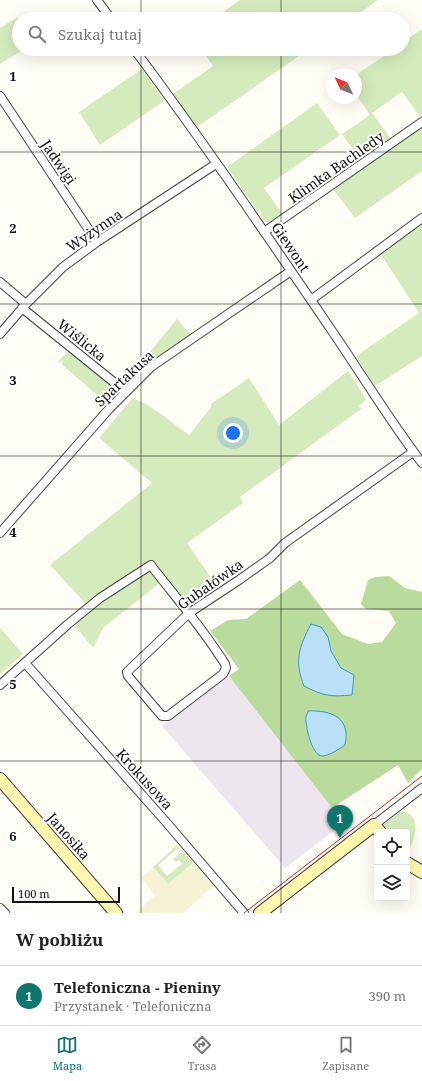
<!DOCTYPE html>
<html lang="pl">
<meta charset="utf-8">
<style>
:root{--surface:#fff;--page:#f2f2f2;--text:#222;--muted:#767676;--line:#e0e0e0;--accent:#0f766e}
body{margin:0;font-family:"Noto Serif",serif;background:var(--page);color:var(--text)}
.controls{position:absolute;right:12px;bottom:12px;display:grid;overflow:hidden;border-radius:4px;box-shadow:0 4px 16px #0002}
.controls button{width:36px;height:36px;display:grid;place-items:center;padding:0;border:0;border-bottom:1px solid var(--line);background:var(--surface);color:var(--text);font:20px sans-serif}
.compass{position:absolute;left:326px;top:68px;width:36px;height:36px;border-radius:50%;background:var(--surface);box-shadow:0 4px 16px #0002;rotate:313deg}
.scale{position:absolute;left:12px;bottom:10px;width:108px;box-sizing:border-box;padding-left:4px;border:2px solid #111;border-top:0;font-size:11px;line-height:14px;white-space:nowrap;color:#111;-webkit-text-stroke:3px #fff;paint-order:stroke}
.you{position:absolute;left:233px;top:433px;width:14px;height:14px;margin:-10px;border:3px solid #fff;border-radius:50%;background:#1a73e8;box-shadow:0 0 0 6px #1a73e833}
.badge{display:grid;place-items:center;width:26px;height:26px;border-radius:50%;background:var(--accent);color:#fff;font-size:13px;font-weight:700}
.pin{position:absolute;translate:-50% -33px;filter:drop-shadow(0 1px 2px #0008)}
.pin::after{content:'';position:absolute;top:21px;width:14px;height:12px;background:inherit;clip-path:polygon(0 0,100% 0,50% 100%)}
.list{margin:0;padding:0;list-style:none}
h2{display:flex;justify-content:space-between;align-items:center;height:52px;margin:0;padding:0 16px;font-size:17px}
h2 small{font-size:13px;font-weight:400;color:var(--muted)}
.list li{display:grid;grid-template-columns:26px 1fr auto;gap:12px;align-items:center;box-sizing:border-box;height:60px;padding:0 16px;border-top:1px solid var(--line)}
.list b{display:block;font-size:15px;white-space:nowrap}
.list p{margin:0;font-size:13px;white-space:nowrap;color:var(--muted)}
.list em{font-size:13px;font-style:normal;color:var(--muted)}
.icon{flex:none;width:22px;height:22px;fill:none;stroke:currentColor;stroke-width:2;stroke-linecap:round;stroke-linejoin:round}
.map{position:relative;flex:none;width:422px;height:913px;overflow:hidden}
.search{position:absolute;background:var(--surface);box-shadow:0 4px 16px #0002;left:12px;right:12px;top:12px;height:44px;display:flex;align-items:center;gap:10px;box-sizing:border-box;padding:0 14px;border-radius:22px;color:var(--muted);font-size:15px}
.sheet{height:112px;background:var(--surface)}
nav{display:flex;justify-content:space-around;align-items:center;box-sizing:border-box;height:56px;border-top:1px solid var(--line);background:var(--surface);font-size:11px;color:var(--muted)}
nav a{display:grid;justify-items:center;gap:2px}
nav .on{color:var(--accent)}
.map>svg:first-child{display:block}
.industrial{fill:#eee6ef}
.farmland{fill:#f6f3d4}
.green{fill:#d5ebbd}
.forest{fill:#b9dc9c}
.water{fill:#b9e0f7;stroke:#3f96cf}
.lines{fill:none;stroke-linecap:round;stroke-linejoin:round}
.street-casing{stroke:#444;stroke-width:10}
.secondary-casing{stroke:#333;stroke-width:14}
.street{stroke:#fff;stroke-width:8}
.secondary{stroke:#fff6b0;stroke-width:12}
.tram{stroke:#c4262e;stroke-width:1}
.grid{fill:none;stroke:#111;stroke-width:1;stroke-opacity:0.55}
.labels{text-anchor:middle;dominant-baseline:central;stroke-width:4;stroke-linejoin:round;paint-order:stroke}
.street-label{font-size:14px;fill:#111;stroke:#fff}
.grid-label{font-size:13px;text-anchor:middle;font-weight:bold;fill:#111;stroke:#fff;stroke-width:4;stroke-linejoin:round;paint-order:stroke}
</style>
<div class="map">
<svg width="422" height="913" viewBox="0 0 422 913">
<rect width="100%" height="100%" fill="#fffdf5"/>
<!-- industrial -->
<path class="industrial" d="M229,676L344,823L285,868L162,726Z"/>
<!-- farmland -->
<path class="farmland" d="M193,863L213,886L183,913H136L155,895L141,878L153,867L168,884Z"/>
<!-- green -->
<path class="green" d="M240,0H378L351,19H213Z
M18,17L19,19V49H24L0,64V28Z
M422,29V119L402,92L372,113L392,140L361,161L342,134L370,115L356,94V75L394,49H403V42Z
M201,49H309L197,127L173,94L213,66Z
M142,69L164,101L100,145L79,112Z
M317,103L340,135L264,188L283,215L272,222H265L260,215L261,214L260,211L258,212L227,167Z
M422,127V171L355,218L333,189Z
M422,223V356L375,386L356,356L419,313L380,253Z
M177,319L191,335L156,360L149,353Z
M69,350L118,390L107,403L62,365L63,362L61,361L59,363L58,362Z
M146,356L153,364L131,383L128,378Z
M348,371L366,399L359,406L361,409L240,497L243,503L187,543L216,585L215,588L193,604L189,600L181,596L153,561H149L86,604L50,565L152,483L99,438L132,399C143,398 178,427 189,435L212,406L211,404L249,378L279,425Z
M147,571L153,572L161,582L103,628L93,648L75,626L96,605Z
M0,628L23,654L0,674Z
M404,811C422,817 415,839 408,853H407V832H388L384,825L399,812Z
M177,845L179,847L158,865L167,876L182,864L179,860L176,862L173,859L183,851L193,863L168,884L153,867Z"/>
<!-- forest -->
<path class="forest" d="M389,576L405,588L422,592V769L408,783L398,765L332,808L229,676L239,669L210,631L228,620L246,619L300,580L342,634L368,644L382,642L396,623L389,611L366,609L361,604L368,580L375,577Z"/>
<!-- water -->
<path class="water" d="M311,624L321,627L328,637L331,651L341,668L354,675L352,695C331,697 323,696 304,686C294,661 299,647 311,624Z
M308,711C332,710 351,718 345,745C339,749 329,756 322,756C312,756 305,725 306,717C306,715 308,713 308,711Z"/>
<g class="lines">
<defs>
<path id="street" d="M97,0L111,19
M134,49C202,140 266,234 330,328C361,373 389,420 422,463
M0,96L97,242
M264,232L422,122
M0,282L26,304
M311,300L422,218
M22,308L126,392
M0,334L26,304L63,267L97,242L216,164
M0,533L109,409L151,367L231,312L291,271
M25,663L166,822L244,913
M0,685L67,625L100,598L151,565L153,568C178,600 204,630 225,664L226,668L223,674L168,716H162L128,676L127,672L189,613L239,580L270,558L285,543L413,452
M374,825L422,788
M0,908L5,913"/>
<path id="secondary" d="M0,779L116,913
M407,863L422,872
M260,913L374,825L380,832"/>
</defs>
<!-- street casing -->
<use href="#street" class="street-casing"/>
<!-- secondary casing -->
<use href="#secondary" class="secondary-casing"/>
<!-- street -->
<use href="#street" class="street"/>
<!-- secondary -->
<use href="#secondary" class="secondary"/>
<!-- tram -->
<path class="tram" d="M244,913L422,776"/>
</g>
<!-- grid -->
<path class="grid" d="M141,0V19M281,0V19M141,49V913M281,49V913M0,152H422M0,304H422M0,456H422M0,609H422M0,761H422"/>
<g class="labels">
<!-- street labels -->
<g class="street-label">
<text transform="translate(59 162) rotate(56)">Jadwigi</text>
<text transform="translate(336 167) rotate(-35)">Klimka Bachledy</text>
<text transform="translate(94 230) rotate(-34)">Wyżynna</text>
<text transform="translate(291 247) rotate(56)">Giewont</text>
<text transform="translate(82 340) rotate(39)">Wiślicka</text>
<text transform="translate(124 378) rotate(-43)">Spartakusa</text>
<text transform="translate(210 584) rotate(-35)">Gubałówka</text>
<text transform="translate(145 779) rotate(48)">Krokusowa</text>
<text transform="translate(69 836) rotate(49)">Janosika</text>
</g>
</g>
<g class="grid-label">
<text x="13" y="81">1</text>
<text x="13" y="233">2</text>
<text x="13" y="385">3</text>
<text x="13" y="537">4</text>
<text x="13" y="689">5</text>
<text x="13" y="841">6</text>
</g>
</svg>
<div class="controls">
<button><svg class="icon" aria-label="locate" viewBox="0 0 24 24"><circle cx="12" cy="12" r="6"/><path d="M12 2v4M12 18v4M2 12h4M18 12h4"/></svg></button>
<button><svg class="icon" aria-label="layers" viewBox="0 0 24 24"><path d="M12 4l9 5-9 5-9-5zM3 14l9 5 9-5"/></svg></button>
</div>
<svg class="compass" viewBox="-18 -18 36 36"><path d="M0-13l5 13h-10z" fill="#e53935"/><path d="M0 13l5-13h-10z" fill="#767676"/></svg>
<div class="scale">100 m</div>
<div class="you"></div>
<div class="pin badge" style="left:340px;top:838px">1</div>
<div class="search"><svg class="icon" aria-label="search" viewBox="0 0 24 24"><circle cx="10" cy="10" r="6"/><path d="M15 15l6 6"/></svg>Szukaj tutaj</div>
</div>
<section class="sheet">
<h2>W pobliżu<small></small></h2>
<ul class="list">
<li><span class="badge">1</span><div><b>Telefoniczna - Pieniny</b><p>Przystanek · Telefoniczna</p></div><em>390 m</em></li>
</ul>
</section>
<nav>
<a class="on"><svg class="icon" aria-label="map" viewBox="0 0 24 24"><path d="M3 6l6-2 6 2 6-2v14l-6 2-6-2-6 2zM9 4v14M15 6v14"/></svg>Mapa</a>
<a><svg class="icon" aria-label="directions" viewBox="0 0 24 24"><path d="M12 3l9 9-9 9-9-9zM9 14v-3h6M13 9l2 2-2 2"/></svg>Trasa</a>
<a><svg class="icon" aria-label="saved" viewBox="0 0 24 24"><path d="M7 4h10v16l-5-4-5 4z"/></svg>Zapisane</a>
</nav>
